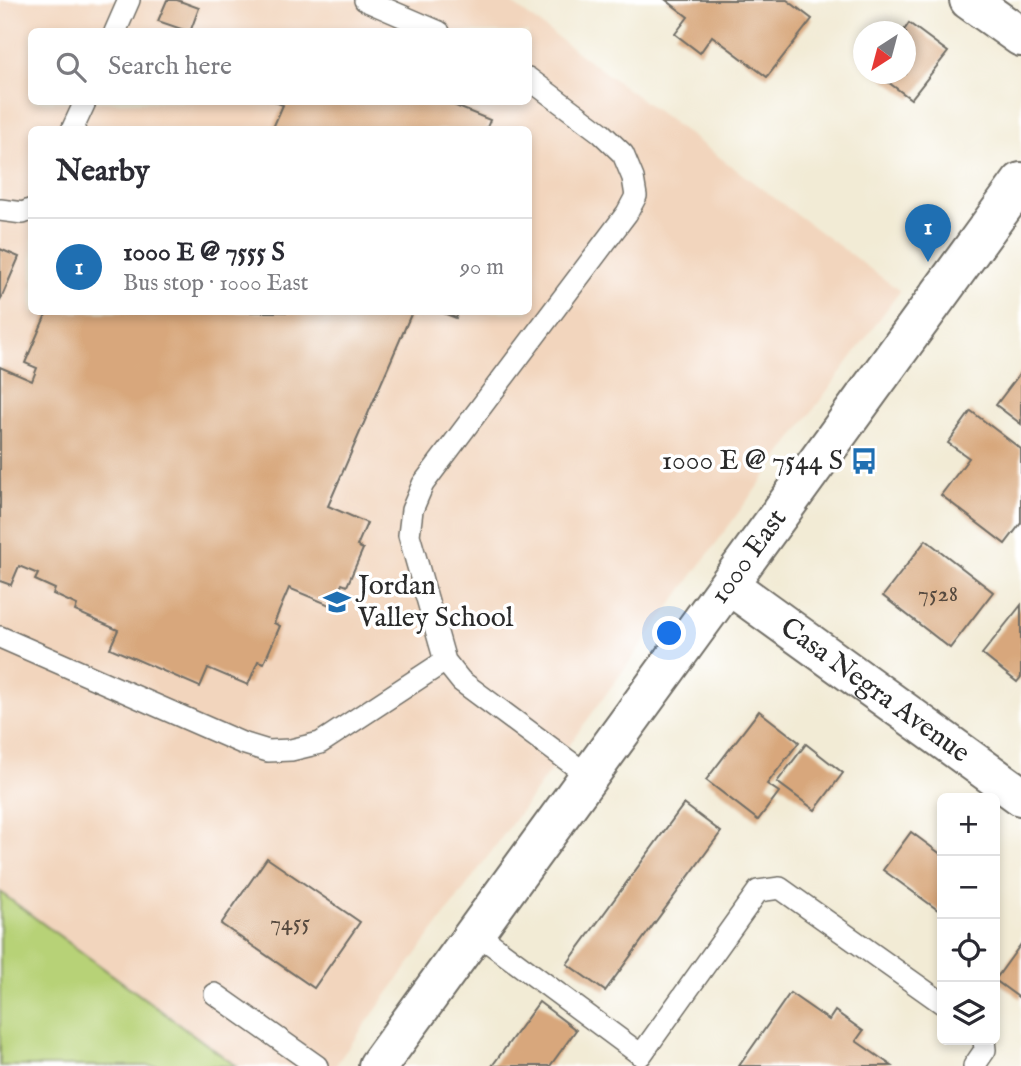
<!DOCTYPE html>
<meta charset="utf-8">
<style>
:root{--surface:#fff;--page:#f7f7f7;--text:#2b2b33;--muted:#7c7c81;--line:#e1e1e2;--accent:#1f6fb2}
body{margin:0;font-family:"IM FELL English",serif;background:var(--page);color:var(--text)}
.controls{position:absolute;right:21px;bottom:21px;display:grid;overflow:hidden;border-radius:10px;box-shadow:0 4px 10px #0003}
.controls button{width:63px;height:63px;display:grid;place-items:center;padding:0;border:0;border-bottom:2px solid var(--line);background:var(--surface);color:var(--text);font:35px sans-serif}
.compass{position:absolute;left:853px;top:21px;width:63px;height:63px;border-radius:50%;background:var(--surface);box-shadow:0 4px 10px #0003;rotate:216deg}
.you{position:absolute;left:670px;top:634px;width:24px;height:24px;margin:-18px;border:5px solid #fff;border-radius:50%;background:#1a73e8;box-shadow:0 0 0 10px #1a73e833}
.badge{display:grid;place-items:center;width:46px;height:46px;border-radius:50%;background:var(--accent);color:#fff;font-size:23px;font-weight:700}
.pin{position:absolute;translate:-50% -58px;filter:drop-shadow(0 2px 4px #0008)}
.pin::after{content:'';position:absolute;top:37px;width:24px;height:21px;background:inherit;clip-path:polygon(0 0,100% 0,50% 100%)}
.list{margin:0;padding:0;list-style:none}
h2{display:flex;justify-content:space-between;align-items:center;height:91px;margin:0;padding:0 28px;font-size:30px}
h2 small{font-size:23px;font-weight:400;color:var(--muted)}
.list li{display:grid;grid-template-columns:46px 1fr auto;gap:21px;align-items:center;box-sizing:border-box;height:98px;padding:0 28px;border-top:2px solid var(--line)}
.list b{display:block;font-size:26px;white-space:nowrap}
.list p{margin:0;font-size:23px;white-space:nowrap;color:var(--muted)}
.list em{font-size:23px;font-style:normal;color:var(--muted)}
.icon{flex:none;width:38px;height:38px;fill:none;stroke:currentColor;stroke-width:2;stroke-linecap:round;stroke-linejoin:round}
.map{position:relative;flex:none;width:1021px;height:1066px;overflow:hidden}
.search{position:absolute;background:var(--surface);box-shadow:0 4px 10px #0003;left:28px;top:28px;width:504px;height:77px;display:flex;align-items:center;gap:18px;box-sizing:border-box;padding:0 24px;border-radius:10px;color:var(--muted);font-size:26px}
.panel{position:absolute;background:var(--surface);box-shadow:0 4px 10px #0003;left:28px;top:126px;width:504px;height:189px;border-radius:10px}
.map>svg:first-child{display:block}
.built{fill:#f2d5bd;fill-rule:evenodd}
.green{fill:#b7d277;stroke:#717e51;stroke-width:2}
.building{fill:#d8a77b}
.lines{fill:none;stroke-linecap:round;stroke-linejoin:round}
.service-casing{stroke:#716e66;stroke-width:24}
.minor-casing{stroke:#716e66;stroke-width:42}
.tertiary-casing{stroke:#716e66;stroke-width:42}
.service{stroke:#fff;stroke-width:21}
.minor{stroke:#fff;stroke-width:38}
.tertiary{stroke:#fff;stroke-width:38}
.labels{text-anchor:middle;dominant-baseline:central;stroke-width:7;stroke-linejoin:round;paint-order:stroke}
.number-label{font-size:24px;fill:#564a3f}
.poi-label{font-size:28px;fill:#2b2b2b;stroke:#fff;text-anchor:end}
.street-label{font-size:28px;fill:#2b2b2b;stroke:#fff}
</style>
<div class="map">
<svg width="1021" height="1066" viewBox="0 0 1021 1066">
<rect width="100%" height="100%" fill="#fff"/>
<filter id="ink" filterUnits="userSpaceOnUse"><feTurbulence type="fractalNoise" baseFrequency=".0143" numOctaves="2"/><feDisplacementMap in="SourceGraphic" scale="14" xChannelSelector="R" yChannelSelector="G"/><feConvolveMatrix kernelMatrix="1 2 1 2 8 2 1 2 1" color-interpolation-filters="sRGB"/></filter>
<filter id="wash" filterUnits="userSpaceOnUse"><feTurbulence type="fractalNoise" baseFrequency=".00686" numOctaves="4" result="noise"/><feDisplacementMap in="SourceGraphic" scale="28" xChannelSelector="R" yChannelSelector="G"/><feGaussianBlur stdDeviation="1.57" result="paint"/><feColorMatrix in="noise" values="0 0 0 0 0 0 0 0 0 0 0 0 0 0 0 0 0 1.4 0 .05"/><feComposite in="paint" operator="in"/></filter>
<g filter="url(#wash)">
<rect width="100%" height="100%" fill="#f2ebd5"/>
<!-- built -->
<path class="built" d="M0,0H507L900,291L335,1066H236L0,892ZM32,32H528V102H32ZM32,130H528V312H32Z"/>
<!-- green -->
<path class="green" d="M0,892L236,1066H0Z"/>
<g id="blocks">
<!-- building -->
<path class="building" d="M167,0H177L199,8L190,32L158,21Z
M666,0H787L812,19L767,77L712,36L700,53L675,34L688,17Z
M909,23L948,52L911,99L877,74H906V32H903Z
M275,102H446L490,120L486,130H272L283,105Z
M0,249L19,257L0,301Z
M47,312H412L328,506L367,523L357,546L363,549L347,586L342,584L332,606L289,588L274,623L280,626L264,663L258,661L248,685L208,668L200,687L110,648L118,630L75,611L77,605L53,594L55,589L35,580L38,574L19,566L11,585L0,581V367L32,381L37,368L25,363Z
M441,312H459L456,318Z
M1021,372V424L996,405Z
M971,411L1021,449V523L1005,544L941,495L969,458L948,443Z
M926,540L993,592L950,648L883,596Z
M1021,605V677L1017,682L982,654Z
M759,711L799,742L767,784L779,792L758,820L706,780Z
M806,744L843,773L815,810L777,782Z
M684,804L721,832L605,991L567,964Z
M911,832L942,855V913L883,870Z
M267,858L360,922L314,988L221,924Z
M1021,944V999L995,980Z
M790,993L829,1020L835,1011L863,1031L856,1041L892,1066H739Z
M539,1002L576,1030L550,1066H492Z"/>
</g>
</g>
<g filter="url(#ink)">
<use href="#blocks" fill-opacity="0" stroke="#716e66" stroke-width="2"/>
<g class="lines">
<defs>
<path id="service" d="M365,0L439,32
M115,32L129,0
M72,130L85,102
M0,210L23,213L32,209
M0,637L242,743L268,751L291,750L320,743L445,661L409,535L412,510L423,484L627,213L636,196L633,178L623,154L600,132L528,78
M445,661L461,681L590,777
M475,932L641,1055L758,891L780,888L942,1003
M215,994L317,1066
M974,1066L985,1050L984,1040"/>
<g id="minor">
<path d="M969,0L1021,37"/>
<path id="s1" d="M729,585L1021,796"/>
</g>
<g id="tertiary">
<path id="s2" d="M378,1066L1021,182"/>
</g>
</defs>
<!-- service casing -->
<use href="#service" class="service-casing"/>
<!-- minor casing -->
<use href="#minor" class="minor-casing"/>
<!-- tertiary casing -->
<use href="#tertiary" class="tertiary-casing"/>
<!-- service -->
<use href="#service" class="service"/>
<!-- minor -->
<use href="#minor" class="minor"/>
<!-- tertiary -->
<use href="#tertiary" class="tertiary"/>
</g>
</g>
<!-- icons -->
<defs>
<symbol id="bus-bare" viewBox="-9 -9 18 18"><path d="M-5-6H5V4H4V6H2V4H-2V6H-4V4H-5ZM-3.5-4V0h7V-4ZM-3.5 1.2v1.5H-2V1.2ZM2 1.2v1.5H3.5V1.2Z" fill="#1f6fb2" stroke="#fff" stroke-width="2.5" paint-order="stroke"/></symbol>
<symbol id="school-bare" viewBox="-9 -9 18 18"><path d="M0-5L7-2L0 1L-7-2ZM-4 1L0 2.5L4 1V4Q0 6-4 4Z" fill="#1f6fb2" stroke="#fff" stroke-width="2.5" paint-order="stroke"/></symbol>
</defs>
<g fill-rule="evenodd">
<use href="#bus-bare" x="845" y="442" width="38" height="38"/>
<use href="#school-bare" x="318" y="583" width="38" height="38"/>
</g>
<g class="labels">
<!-- number labels -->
<g class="number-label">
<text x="938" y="594">7528</text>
<text x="290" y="923">7455</text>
</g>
<!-- poi labels -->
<g class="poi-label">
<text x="843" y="461">1000 E @ 7544 S</text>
<text x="358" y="586" text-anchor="start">Jordan<tspan x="358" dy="32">Valley School</tspan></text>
</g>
<!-- street labels -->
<g class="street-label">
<text stroke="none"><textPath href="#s2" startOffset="630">1000 East</textPath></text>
<text stroke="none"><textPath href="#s1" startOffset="180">Casa Negra Avenue</textPath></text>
</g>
</g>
</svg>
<div class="controls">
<button>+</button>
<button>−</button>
<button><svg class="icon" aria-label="locate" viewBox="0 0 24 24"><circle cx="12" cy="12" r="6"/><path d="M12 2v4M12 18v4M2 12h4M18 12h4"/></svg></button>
<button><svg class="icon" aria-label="layers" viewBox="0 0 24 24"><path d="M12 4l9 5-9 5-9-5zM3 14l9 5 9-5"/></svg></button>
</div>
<svg class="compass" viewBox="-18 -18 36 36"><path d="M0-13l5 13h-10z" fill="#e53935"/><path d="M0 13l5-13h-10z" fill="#7c7c81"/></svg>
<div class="you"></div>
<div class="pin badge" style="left:928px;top:262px">1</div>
<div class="search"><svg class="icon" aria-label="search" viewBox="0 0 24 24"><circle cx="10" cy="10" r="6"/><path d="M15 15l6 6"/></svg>Search here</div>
<section class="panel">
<h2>Nearby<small></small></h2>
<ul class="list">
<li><span class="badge">1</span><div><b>1000 E @ 7555 S</b><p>Bus stop · 1000 East</p></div><em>90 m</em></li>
</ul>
</section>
</div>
